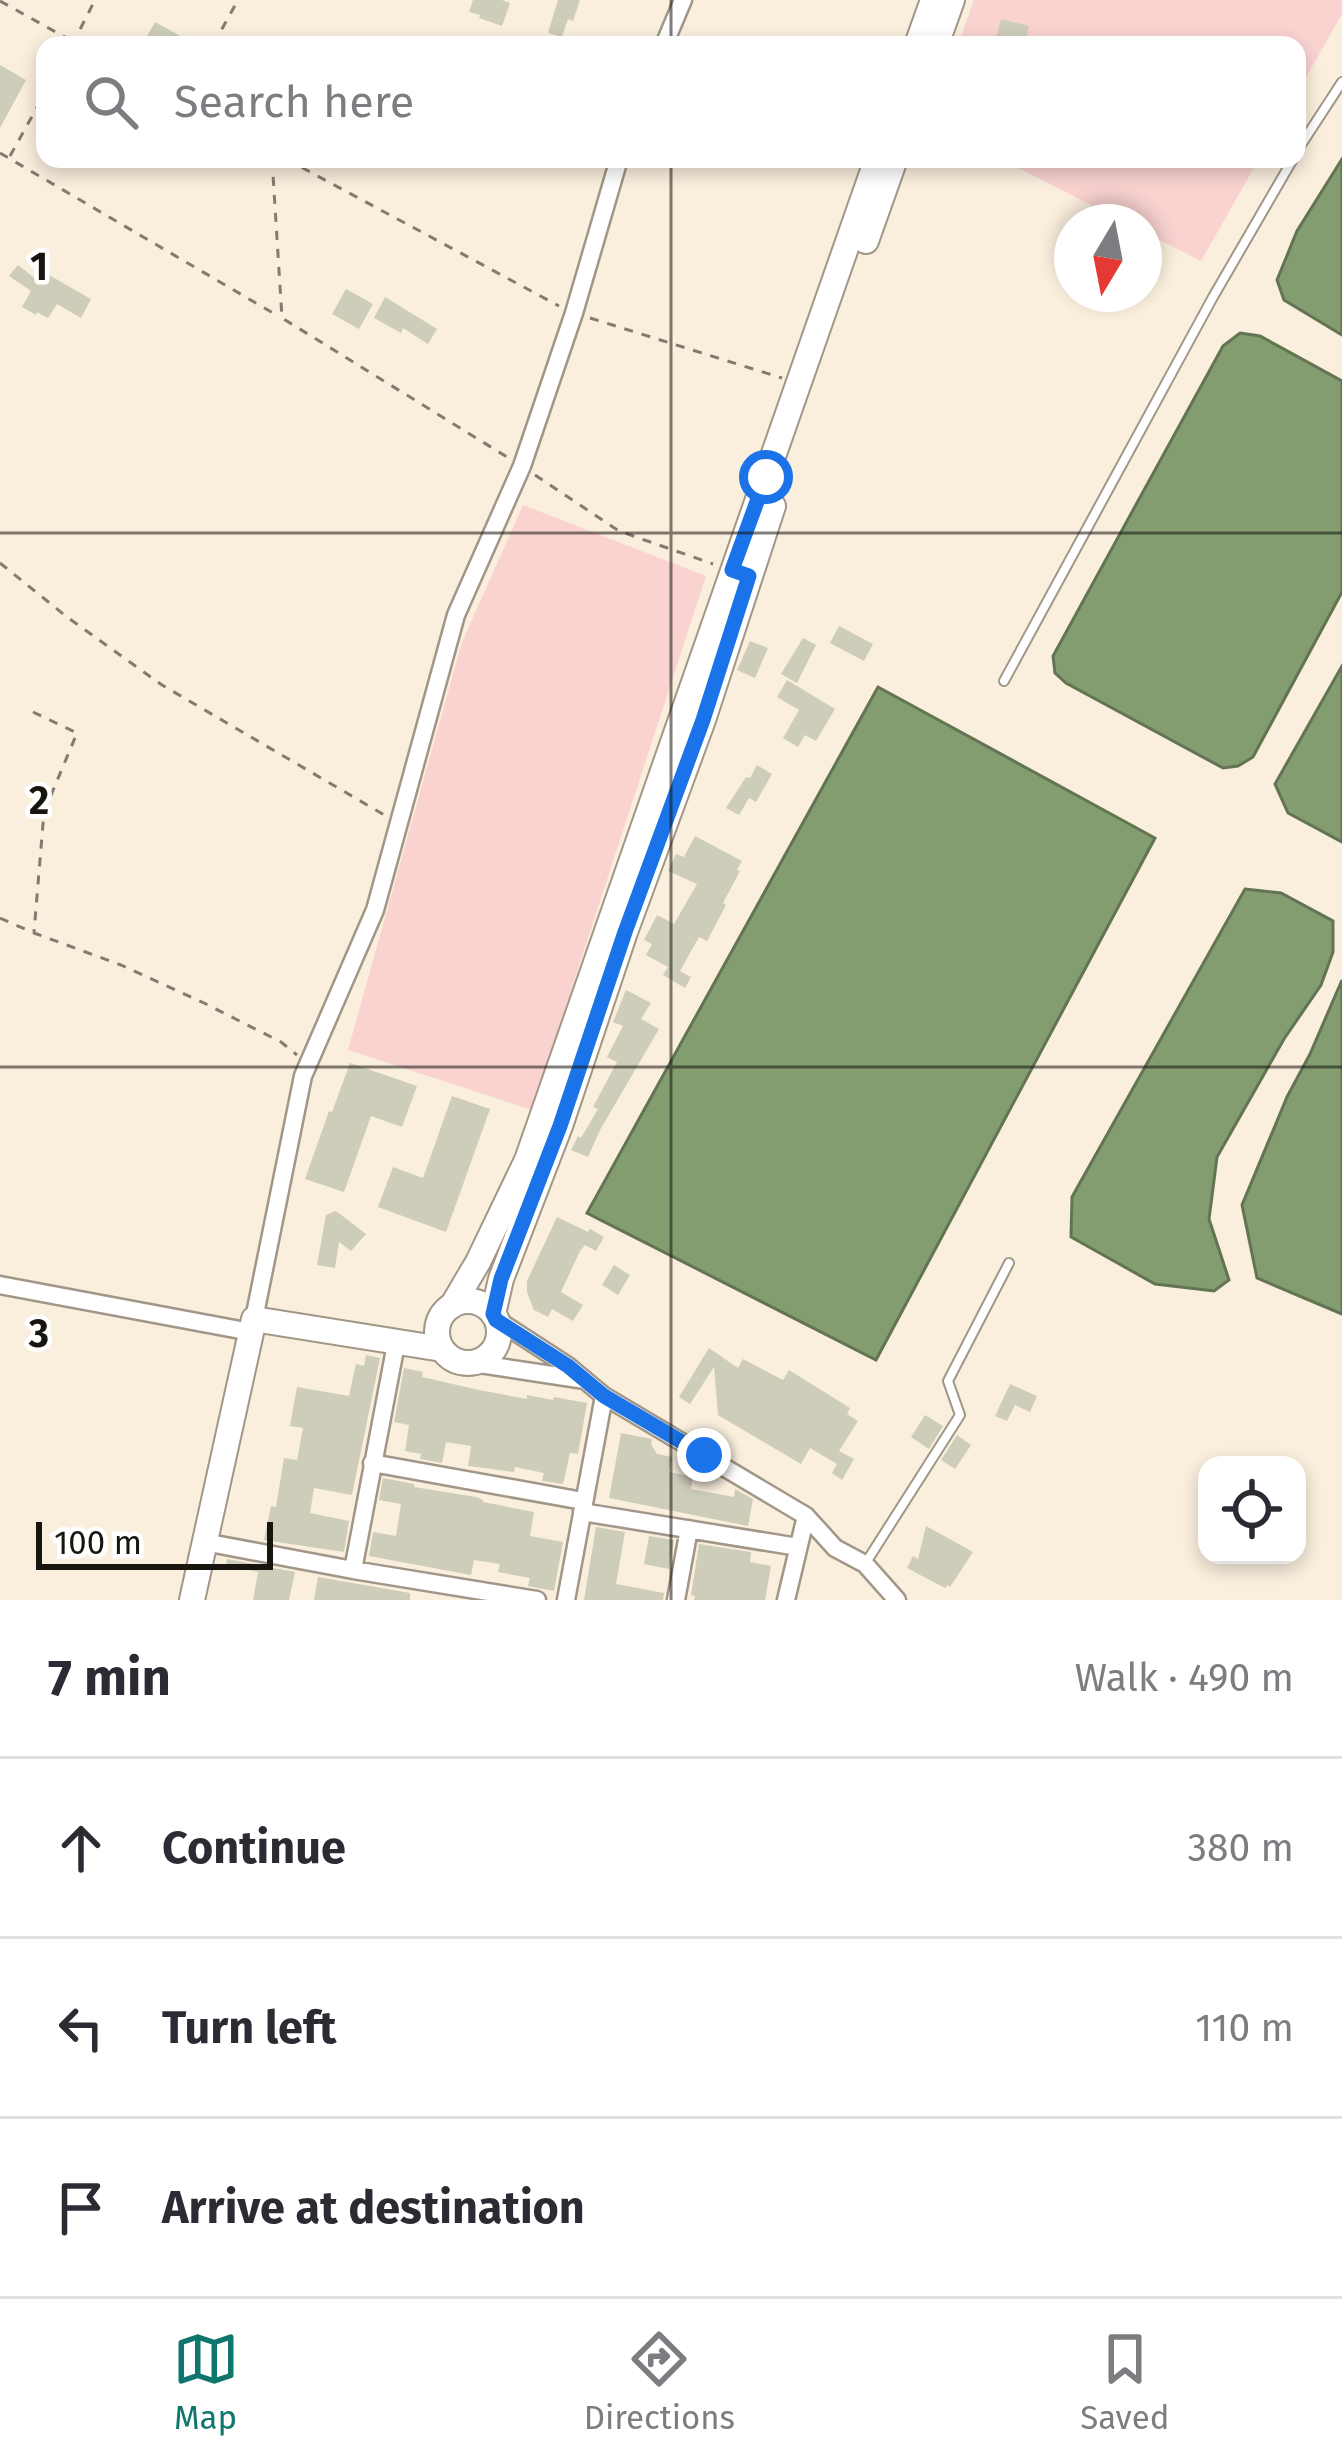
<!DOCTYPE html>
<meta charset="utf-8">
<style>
:root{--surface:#fff;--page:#f2f2f3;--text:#2b2b33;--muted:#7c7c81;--line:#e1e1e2;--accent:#0f766e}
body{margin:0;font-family:"Fira Sans",sans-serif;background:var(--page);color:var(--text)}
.controls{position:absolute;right:36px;bottom:36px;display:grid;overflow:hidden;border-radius:24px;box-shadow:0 6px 18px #0003}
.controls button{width:108px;height:108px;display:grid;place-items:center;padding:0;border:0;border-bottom:3px solid var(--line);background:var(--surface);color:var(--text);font:60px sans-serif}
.compass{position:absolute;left:1054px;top:204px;width:108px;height:108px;border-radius:50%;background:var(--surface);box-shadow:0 6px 18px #0003;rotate:190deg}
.scale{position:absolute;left:36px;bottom:30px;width:237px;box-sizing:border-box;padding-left:12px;border:6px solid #18140e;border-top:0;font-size:33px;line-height:42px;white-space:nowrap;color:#18140e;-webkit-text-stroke:9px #fff;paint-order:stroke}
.stop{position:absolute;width:36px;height:36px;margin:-27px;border:9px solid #1a73e8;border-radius:50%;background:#fff}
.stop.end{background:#1a73e8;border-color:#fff;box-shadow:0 3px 12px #0008}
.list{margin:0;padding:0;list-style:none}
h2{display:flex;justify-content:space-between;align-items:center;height:156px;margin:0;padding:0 48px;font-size:51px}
h2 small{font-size:39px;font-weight:400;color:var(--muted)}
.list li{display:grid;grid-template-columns:78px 1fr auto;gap:36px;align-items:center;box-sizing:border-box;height:180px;padding:0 48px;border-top:3px solid var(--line)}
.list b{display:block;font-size:45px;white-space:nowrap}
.list em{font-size:39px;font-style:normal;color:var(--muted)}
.icon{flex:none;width:66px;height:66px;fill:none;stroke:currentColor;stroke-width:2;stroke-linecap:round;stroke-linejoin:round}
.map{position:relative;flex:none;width:1342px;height:1600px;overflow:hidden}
.search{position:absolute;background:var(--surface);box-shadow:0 6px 18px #0003;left:36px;right:36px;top:36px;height:132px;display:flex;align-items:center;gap:30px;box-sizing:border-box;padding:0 42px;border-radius:24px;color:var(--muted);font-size:45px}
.sheet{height:696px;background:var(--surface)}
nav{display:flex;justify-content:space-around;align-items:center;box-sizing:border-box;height:168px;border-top:3px solid var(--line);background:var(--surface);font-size:33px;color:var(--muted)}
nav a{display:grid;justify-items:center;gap:6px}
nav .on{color:var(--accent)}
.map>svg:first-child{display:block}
.green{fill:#fad3d1}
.water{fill:#839d70;stroke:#637453;stroke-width:3}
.building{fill:#cecdba}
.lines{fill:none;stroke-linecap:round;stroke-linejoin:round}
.lane-casing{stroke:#a19687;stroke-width:12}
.street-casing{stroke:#a19687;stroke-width:21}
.secondary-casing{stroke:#a19687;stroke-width:28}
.path{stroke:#837b70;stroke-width:3;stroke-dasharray:9 9;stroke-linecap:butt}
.lane{stroke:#fff;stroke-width:8}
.street{stroke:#fff;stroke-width:16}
.secondary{stroke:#fff;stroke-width:24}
.route{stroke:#1a73e8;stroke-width:15}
.grid{fill:none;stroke:#18140e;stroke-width:3;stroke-opacity:0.55}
.grid-label{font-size:39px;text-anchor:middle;font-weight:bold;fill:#18140e;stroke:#fff;stroke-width:9;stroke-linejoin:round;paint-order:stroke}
</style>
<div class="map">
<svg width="1342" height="1600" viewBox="0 0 1342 1600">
<rect width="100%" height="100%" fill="#faeedd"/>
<!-- green -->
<path class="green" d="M974,0H1342V14L1297,93V45H958Z
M1001,159H1259L1201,261L1144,232V222H1124Z
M523,505L706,576L532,1110L348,1050L462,642Z"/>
<!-- water -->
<path class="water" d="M1342,159V335L1284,300L1277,280L1297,231Z
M1240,333L1260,336L1342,381V592L1253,757L1238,766L1223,768L1066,683L1055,673L1053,656L1223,346Z
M1342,666V842L1288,813L1275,784Z
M878,687L1155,838L876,1360L587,1213Z
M1245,889L1281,893L1333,921V952L1321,985L1284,1039L1217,1157L1209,1219L1229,1280L1214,1291L1155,1284L1071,1237L1072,1197Z
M1342,980V1314L1257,1278L1242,1205L1287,1097L1310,1054Z"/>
<!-- building -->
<path class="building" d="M473,0H502L510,3L502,26L479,18L480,15L469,12Z
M558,0H580L573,21L568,19L562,37L548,33Z
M1001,19L1029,26L1025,45H994Z
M155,22L197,45H142Z
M0,65L26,80L0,128Z
M18,265L37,280L42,271L91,299L81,318L57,304L48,318L37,312L36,315L22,307L31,291L9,276Z
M346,289L373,304L359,329L332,314Z
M385,297L437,329L428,344L403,328L401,333L374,318Z
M839,626L873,644L864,661L830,643Z
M803,638L816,645L797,683L781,674Z
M750,641L768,648L755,678L737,670Z
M787,680L835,709L816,741L805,735L798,747L783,738L799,710L777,697Z
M757,765L772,774L756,802L749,798L739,815L726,808L746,777L750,778Z
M695,836L742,861L737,870L740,871L723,903L726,905L707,941L699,937L680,971L691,977L685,988L663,975L668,967L646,955L652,944L644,940L657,915L674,924L697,884L668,871L676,854L684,857Z
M626,990L651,1003L641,1019L659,1029L600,1130L588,1157L571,1150L578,1136L581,1138L598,1109L593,1107L617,1062L607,1057L623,1026L613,1022Z
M350,1063L417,1086L402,1127L371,1116L344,1192L305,1179L329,1111L332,1112Z
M452,1096L490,1109L446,1232L378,1207L393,1167L423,1178Z
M336,1211L366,1234L351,1251L339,1242L335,1268L317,1265L326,1215Z
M557,1217L588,1232L590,1229L604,1237L596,1251L585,1245L580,1251L561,1292L583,1305L573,1321L552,1309L548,1317L534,1310L527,1292V1281Z
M614,1265L630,1275L618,1295L602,1285Z
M709,1348L738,1368L743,1359L783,1380L789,1370L850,1408L847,1414L858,1421L839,1451L854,1459L842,1480L832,1473L837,1464L810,1448L801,1464L718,1415L714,1367L690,1404L679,1397Z
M366,1355L380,1358L352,1495L314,1488L310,1513L349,1521L344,1552L264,1540L271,1506L276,1507L284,1458L297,1460L303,1428L290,1426L297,1387L349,1396L356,1364L364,1366Z
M404,1368L423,1372L422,1377L479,1390L527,1399V1395L553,1400L554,1397L587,1403L578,1454L570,1453L563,1484L542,1481L544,1473L515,1467L514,1472L468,1466L471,1446L446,1442L442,1463L420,1459L421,1454L405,1451L409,1425L394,1422Z
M1010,1384L1037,1396L1030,1412L1015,1405L1007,1421L995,1416Z
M925,1415L943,1426L929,1449L911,1437Z
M621,1433L652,1439L651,1444L657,1454L672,1457L669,1472L693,1477L691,1489L734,1497L735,1489L753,1499L748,1526L609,1498Z
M957,1435L971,1445L955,1469L941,1460Z
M383,1478L414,1484V1487L476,1497L483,1500V1502L534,1512L530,1536L563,1542L554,1591L528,1586L530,1578L498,1572L500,1564L474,1560L471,1575L369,1556L373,1532L396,1536L401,1504L379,1500Z
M926,1526L973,1552L950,1587L948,1585L945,1588L907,1568L913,1556L918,1559Z
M596,1527L625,1532L616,1584L664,1593L663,1600H584Z
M649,1536L674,1540L669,1569L644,1564Z
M699,1544L751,1552L750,1562L771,1566L765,1600H694L695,1596L691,1595Z
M227,1559L295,1572L289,1600H253L258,1572L226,1565Z
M318,1577L410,1593V1600H314Z"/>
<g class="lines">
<defs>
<path id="lane" d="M1297,151L1342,82
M1004,681L1213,297L1293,159
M865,1564L960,1415L948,1381L1009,1263"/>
<path id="street" d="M664,45L683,0
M0,1285L251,1332
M254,1319L303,1076L375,910L456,615L522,466L574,313L619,159
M497,1320L568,1366L604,1396L806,1516L835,1548L865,1564L897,1600
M473,1363L585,1380
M372,1463L583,1501
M582,1512L798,1547
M204,1542L353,1570L537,1600
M353,1570L396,1344
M566,1600L604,1396
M676,1600L689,1529
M786,1600L806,1516"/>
<path id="secondary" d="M917,45L933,0
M936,45L952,0
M866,241L895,159
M437 1332a31 31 0 1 1 62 0a31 31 0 1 1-62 0Z
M452,1306L478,1262L527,1160L877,159
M493,1314L501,1279L560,1126L625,932L703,720L773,506
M192,1600L254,1319L442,1349"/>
</defs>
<!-- lane casing -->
<use href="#lane" class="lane-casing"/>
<!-- street casing -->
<use href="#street" class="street-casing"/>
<!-- secondary casing -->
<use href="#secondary" class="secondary-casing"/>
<!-- path -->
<path class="path" d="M0,1L79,45
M72,45L95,0
M213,45L238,0
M0,153L278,316
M10,156L45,93
M272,159L282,318L507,457
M286,159L559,306
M590,318L782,378
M535,475L619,531L713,564
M0,563L67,617L162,685L386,816
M33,712L77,733L44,812L34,932
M0,918L34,933L121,965L204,1003L281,1042L297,1055"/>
<!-- lane -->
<use href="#lane" class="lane"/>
<!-- street -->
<use href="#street" class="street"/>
<!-- secondary -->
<use href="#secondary" class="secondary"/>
</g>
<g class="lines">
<!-- route -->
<path class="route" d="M704,1455L604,1396L568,1366L496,1320L493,1314L501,1279L560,1126L625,932L703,720L749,576L732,570L766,477"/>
</g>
<!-- grid -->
<path class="grid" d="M671,0V45M671,159V1600M0,533H1342M0,1067H1342"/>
<g class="grid-label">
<text x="39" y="280">1</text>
<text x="39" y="814">2</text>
<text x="39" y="1347">3</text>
</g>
</svg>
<div class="controls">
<button><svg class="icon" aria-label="locate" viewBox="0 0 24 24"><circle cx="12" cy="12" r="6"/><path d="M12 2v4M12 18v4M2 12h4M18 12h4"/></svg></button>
</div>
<svg class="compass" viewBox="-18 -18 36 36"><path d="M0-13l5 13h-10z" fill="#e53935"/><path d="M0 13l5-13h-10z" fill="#7c7c81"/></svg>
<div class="scale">100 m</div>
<div class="stop" style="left:766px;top:477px"></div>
<div class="stop end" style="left:704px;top:1455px"></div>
<div class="search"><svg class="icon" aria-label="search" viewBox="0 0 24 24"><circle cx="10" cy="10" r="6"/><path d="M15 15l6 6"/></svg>Search here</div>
</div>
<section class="sheet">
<h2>7 min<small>Walk · 490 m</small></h2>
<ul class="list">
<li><svg class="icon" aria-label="ahead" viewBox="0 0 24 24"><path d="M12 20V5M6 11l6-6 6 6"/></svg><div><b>Continue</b></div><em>380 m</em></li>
<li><svg class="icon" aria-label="left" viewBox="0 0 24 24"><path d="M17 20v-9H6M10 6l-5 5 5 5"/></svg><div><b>Turn left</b></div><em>110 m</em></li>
<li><svg class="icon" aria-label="arrive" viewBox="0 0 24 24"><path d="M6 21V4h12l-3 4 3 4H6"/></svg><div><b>Arrive at destination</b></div></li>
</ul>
</section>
<nav>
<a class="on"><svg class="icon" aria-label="map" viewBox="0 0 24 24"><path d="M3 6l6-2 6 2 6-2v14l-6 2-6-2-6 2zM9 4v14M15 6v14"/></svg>Map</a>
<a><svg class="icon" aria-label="directions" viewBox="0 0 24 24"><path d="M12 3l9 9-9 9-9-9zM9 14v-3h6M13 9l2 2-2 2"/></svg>Directions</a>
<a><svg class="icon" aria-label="saved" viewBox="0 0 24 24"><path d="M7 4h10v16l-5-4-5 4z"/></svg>Saved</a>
</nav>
